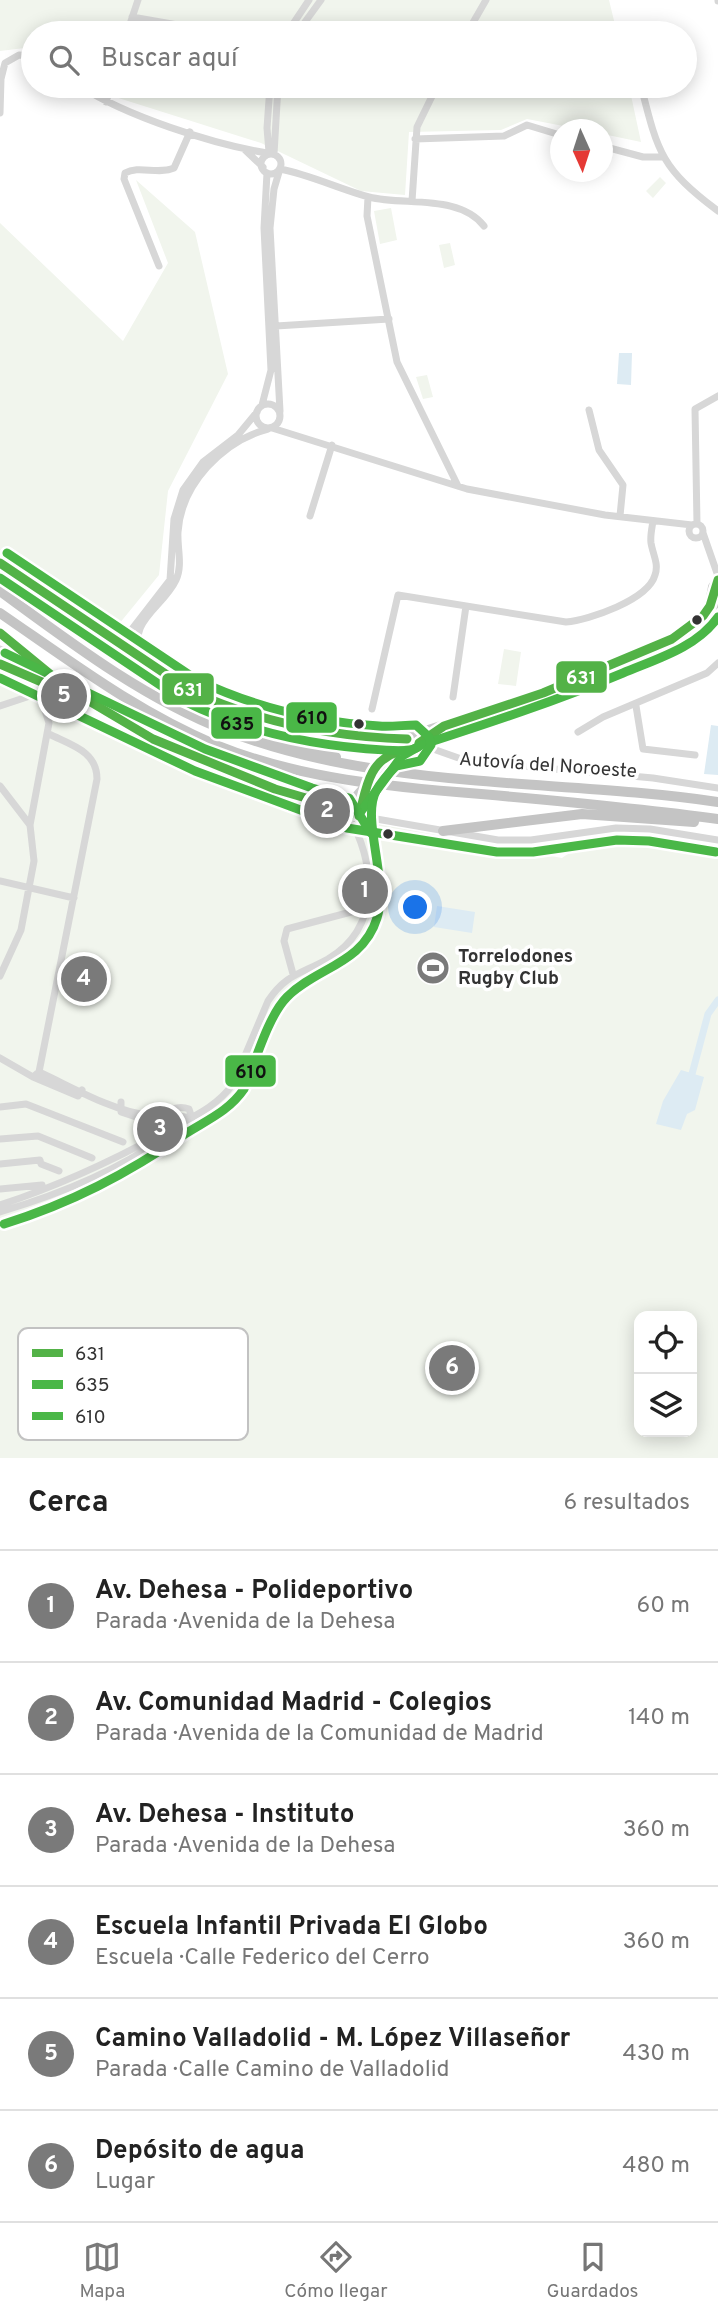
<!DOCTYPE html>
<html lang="es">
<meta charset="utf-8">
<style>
:root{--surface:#fff;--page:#f2f2f2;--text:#222;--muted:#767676;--line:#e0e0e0;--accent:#7a7a7a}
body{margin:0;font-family:Overpass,sans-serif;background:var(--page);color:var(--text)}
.controls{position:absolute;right:21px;bottom:21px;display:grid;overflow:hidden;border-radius:14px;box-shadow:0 4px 18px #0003}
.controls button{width:63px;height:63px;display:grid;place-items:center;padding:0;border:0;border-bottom:2px solid var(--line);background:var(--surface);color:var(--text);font:35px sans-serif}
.compass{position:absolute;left:550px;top:119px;width:63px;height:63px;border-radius:50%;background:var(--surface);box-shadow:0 4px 18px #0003;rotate:177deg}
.you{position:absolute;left:416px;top:908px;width:24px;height:24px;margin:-18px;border:5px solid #fff;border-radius:50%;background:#1a73e8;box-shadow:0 0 0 10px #1a73e833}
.badge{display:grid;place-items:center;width:46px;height:46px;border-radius:50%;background:var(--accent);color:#fff;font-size:23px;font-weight:700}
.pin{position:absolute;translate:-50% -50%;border:4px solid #fff;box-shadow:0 2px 7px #0006}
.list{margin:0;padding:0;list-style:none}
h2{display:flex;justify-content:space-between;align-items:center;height:91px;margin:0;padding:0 28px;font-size:30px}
h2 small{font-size:23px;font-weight:400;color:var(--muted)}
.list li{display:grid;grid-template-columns:46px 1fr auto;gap:21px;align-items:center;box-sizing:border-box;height:112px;padding:0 28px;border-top:2px solid var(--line)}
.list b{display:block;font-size:26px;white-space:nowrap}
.list p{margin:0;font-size:23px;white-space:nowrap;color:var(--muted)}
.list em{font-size:23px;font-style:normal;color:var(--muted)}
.icon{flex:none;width:38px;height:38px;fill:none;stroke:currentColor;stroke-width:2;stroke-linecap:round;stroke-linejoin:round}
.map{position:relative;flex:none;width:718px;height:1458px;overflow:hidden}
.search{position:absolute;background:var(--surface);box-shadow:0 4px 18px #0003;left:21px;right:21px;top:21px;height:77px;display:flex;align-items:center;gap:18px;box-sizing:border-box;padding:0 24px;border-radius:38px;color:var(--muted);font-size:26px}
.sheet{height:763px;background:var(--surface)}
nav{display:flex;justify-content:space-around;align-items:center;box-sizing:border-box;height:98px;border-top:2px solid var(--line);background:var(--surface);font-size:19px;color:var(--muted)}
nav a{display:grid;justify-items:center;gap:4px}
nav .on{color:var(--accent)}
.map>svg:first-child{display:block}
.green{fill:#f1f5ed;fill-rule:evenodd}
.water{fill:#ddebf3}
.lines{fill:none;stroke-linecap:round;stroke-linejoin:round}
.canal{stroke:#ddebf3;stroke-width:7}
.minor{stroke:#d7d7d7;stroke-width:7}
.major{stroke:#cacaca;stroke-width:10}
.highway{stroke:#c4c4c4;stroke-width:10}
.major-bridge{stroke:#cacaca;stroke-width:10}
.bus-1-casing{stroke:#fff;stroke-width:14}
.bus-2-casing{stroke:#fff;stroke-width:14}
.bus-3-casing{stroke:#fff;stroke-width:14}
.bus-1{stroke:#53b247;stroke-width:9}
.bus-2{stroke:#4ab747;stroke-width:9}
.bus-3{stroke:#4ab747;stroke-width:9}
.bus-dot{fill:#333;stroke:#fff;stroke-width:2.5}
.labels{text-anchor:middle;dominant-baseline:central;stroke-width:7;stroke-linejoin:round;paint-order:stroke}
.street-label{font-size:19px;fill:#333;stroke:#fff}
.poi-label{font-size:19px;font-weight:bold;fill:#333;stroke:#fff;text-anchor:start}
.key{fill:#fff;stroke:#c2c2c2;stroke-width:2}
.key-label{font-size:19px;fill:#333}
.line-badge{stroke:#fff;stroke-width:2.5}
.badge-label{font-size:19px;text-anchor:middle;font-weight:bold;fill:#fff}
.pale-badge-label{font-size:19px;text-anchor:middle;font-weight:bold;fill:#111}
</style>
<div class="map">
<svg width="718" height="1458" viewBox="0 0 718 1458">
<rect width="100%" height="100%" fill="#fff"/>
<!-- green -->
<path class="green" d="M0,0H609L617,33H33V47L0,51Z
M95,86H629L641,142L603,134L602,130L579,129L527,119L501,130L409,132L405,195L361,191L261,143L109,95Z
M660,177L666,183L653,198L646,191Z
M136,180L195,232L228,374L168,491L159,575L119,624L0,550V223L123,341L168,263Z
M391,208L397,240L380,244L374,211Z
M450,243L455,265L444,268L439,245Z
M427,375L433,397L423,399L416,377Z
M0,647L47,696L274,805L562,858C597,831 676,843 718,850V1458H0ZM639,1316H692V1432H639Z
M504,649L521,652L516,686L498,684Z"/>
<!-- water -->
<path class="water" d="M619,353H632L631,385L617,384Z
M711,725L718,726V775L704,774Z
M437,906L475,912L472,933L434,927Z
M681,1070L704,1077L695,1110L687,1114L681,1130L656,1124L663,1101Z"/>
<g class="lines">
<!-- canal -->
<path class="canal" d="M692,1074L708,1014L718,1000"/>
<!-- minor -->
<path class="minor" d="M718,0V1
M132,17L223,33
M627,29L628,33
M127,33L138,0
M287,33L309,0
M297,33L321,0
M467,33L486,0
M80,86C126,116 212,144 267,153
M641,86C658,153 661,168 718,211
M106,102L111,86
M0,113L1,79L5,63L19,55L33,56
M415,139L504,136L527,125L560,135
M602,146L643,157H663
M245,150L263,167
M269,152L267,128L270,86
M261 164a10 10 0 1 1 20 0a10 10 0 1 1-20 0Z
M274,154L278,86
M280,169C311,175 339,189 369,197C404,206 459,194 484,226
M279,172L274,189L270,228L280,411
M368,197L367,216L397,362L458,486
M412,201L417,127L437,86
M159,266L124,179L125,173C139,165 158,175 174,168L190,132
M276,326L389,319
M256 416a12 12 0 1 1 24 0a12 12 0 1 1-24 0Z
M262,405L271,370L264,228L267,173
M589,410L599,450L623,485L620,516
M272,428L467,489L605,515L692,525
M310,516L332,445
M689 531a7 7 0 1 1 14 0a7 7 0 1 1-14 0Z
M697,524L695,409L718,396
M703,533L718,576
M24,578L191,691L223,707L268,723L383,739
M0,633C32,658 62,686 97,708C150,742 209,763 267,785C280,791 342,807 347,813
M114,638L129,633L170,580L174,519L183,490L203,462L238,435L257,412
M0,649C17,654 39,664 44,683L39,693L0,706
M142,657C125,622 163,608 176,580C183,565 177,548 178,532C181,484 223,441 268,429
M0,664L76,698
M453,697L466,606
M636,706L643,749L695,755
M372,709L398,595L566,622C589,620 648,600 655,575C659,564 653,555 651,543C650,536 652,528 653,521
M578,732L603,717L707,673L718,663
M419,744L467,761L653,778L718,788
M432,749L436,731
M0,786L30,825
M359,834V816L498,840H531L616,828L650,829L718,840
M0,881L74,898
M293,974L284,941L287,929L366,908
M0,976L21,930L34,861L30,825L49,723L39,693
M0,1058L33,1077L78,1096L82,1090
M39,1072C70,1086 112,1111 147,1115C163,1117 173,1103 189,1109L192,1118
M33,1077L39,1072L97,779C97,751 71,745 49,734
M121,1102V1112L145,1120L162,1113L191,1118
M0,1107L26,1104L123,1142
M148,1119L173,1128
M145,1120L155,1138
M0,1139L38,1136L92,1158
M0,1164L40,1160L41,1164L59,1171
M0,1189L42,1185
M0,1205C58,1186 110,1162 163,1133C189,1118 215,1109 233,1084L268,1001C286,974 301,974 328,959C382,927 375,864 349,816
M0,1212C57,1195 114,1173 163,1138"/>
<!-- major -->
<path class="major" d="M709,608L713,587L718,580
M378,739L413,730
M393,752L416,750L417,741L408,738
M388,754L394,747L416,734L543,693L672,639L686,631L718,601
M363,789L361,813L351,817L347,814V807Z"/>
<!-- highway -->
<path class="highway" d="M0,567L190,703L253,731L336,757
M0,591C71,643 143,698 225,730C379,791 556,778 718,802
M0,613C70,661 137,712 216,745C300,779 391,787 481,794C560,801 639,808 718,819
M443,831L582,814L694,822"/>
<!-- major-bridge -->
<path class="major-bridge" d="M363,789L388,754"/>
<defs>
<path id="bus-1" d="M0,563L191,691C261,723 331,737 407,739
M0,633L67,688L153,739L275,789L340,808L349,816
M0,664L51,686
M419,743L444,726L543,693L672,639L703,616L710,606L718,580
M359,816C366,792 367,762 397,752C405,749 411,752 418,747"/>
<path id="bus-2" d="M0,578L184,701C254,736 329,749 407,751
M0,678L195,771L314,815L334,819L341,825
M359,814L402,756L421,745C489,723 556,701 623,673C656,659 696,648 718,617
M347,828L497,852H533L617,840L649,841L716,852"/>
<path id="bus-3" d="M5,653L205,749L312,788L349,798L371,833
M4,1224C71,1203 127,1174 185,1134C207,1120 229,1111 244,1089C255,1063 268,1016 287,997C317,967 363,964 377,918C389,880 361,819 376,791C381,782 389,773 396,766L420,761L431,745L429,737L416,725C404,725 391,727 379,726C315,722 254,707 197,680L7,553"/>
</defs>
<!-- bus-1 casing -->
<use href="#bus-1" class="bus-1-casing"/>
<!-- bus-2 casing -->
<use href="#bus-2" class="bus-2-casing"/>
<!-- bus-3 casing -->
<use href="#bus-3" class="bus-3-casing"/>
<!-- bus-1 -->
<use href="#bus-1" class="bus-1"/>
<!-- bus-2 -->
<use href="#bus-2" class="bus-2"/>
<!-- bus-3 -->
<use href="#bus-3" class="bus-3"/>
</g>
<!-- icons -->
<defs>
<symbol id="stadium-disc" viewBox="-11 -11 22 22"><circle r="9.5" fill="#7a7a7a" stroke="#fff"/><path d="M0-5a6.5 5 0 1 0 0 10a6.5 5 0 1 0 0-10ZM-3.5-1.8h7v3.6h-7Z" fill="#fff"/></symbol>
</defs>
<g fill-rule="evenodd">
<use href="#stadium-disc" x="414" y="949" width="38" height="38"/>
</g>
<!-- markers -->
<g class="bus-dot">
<circle cx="697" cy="620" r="6"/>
<circle cx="359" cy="724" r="6"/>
<circle cx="388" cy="834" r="6"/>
</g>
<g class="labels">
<!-- street labels -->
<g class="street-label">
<text transform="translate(548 766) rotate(4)">Autovía del Noroeste</text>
</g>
<!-- poi labels -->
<g class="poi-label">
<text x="458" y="957">Torrelodones<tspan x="458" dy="22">Rugby Club</tspan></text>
</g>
</g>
<!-- legend -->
<rect x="18" y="1328" width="230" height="112" rx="10" class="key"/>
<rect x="32" y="1349" width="31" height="8" fill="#53b247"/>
<rect x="32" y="1380" width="31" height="9" fill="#4ab747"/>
<rect x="32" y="1412" width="31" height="8" fill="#4ab747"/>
<g class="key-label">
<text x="75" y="1360">631</text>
<text x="75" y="1391">635</text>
<text x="75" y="1423">610</text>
</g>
<g class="line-badge">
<rect x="555" y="660" width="53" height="34" rx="7" fill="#53b247"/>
<rect x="161" y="672" width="54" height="34" rx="7" fill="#53b247"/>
<rect x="285" y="701" width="53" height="33" rx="7" fill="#4ab747"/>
<rect x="210" y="706" width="53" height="34" rx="7" fill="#4ab747"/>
<rect x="224" y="1054" width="53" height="34" rx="7" fill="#4ab747"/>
</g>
<g class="badge-label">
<text x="581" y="684">631</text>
<text x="188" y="696">631</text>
</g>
<g class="pale-badge-label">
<text x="312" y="724">610</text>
<text x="237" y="730">635</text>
<text x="251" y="1078">610</text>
</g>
</svg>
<div class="controls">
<button><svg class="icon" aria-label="locate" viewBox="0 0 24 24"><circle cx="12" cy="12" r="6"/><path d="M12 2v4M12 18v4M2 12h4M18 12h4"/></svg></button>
<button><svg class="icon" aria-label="layers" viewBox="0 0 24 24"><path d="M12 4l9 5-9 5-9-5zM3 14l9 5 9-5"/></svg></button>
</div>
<svg class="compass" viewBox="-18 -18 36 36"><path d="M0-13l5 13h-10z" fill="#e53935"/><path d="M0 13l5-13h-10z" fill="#767676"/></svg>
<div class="you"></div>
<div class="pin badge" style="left:365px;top:891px">1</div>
<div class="pin badge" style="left:327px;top:811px">2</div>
<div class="pin badge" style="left:160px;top:1129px">3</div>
<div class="pin badge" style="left:84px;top:979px">4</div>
<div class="pin badge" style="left:64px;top:696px">5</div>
<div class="pin badge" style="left:452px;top:1368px">6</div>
<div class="search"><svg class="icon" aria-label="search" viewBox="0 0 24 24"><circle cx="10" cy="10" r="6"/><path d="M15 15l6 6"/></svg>Buscar aquí</div>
</div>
<section class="sheet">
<h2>Cerca<small>6 resultados</small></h2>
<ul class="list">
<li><span class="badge">1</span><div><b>Av. Dehesa - Polideportivo</b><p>Parada · Avenida de la Dehesa</p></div><em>60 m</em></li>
<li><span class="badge">2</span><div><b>Av. Comunidad Madrid - Colegios</b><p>Parada · Avenida de la Comunidad de Madrid</p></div><em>140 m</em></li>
<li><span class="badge">3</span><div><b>Av. Dehesa - Instituto</b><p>Parada · Avenida de la Dehesa</p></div><em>360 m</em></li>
<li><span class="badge">4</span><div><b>Escuela Infantil Privada El Globo</b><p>Escuela · Calle Federico del Cerro</p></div><em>360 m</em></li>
<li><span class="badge">5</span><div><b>Camino Valladolid - M. López Villaseñor</b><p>Parada · Calle Camino de Valladolid</p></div><em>430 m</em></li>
<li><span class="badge">6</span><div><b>Depósito de agua</b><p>Lugar</p></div><em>480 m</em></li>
</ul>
</section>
<nav>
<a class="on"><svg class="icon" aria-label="map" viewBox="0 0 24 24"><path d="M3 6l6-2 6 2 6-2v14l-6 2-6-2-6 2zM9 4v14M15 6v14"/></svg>Mapa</a>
<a><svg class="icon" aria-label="directions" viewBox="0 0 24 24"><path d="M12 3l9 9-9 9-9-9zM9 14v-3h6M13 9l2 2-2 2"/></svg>Cómo llegar</a>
<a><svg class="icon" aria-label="saved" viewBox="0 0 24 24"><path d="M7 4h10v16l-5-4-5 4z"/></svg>Guardados</a>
</nav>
